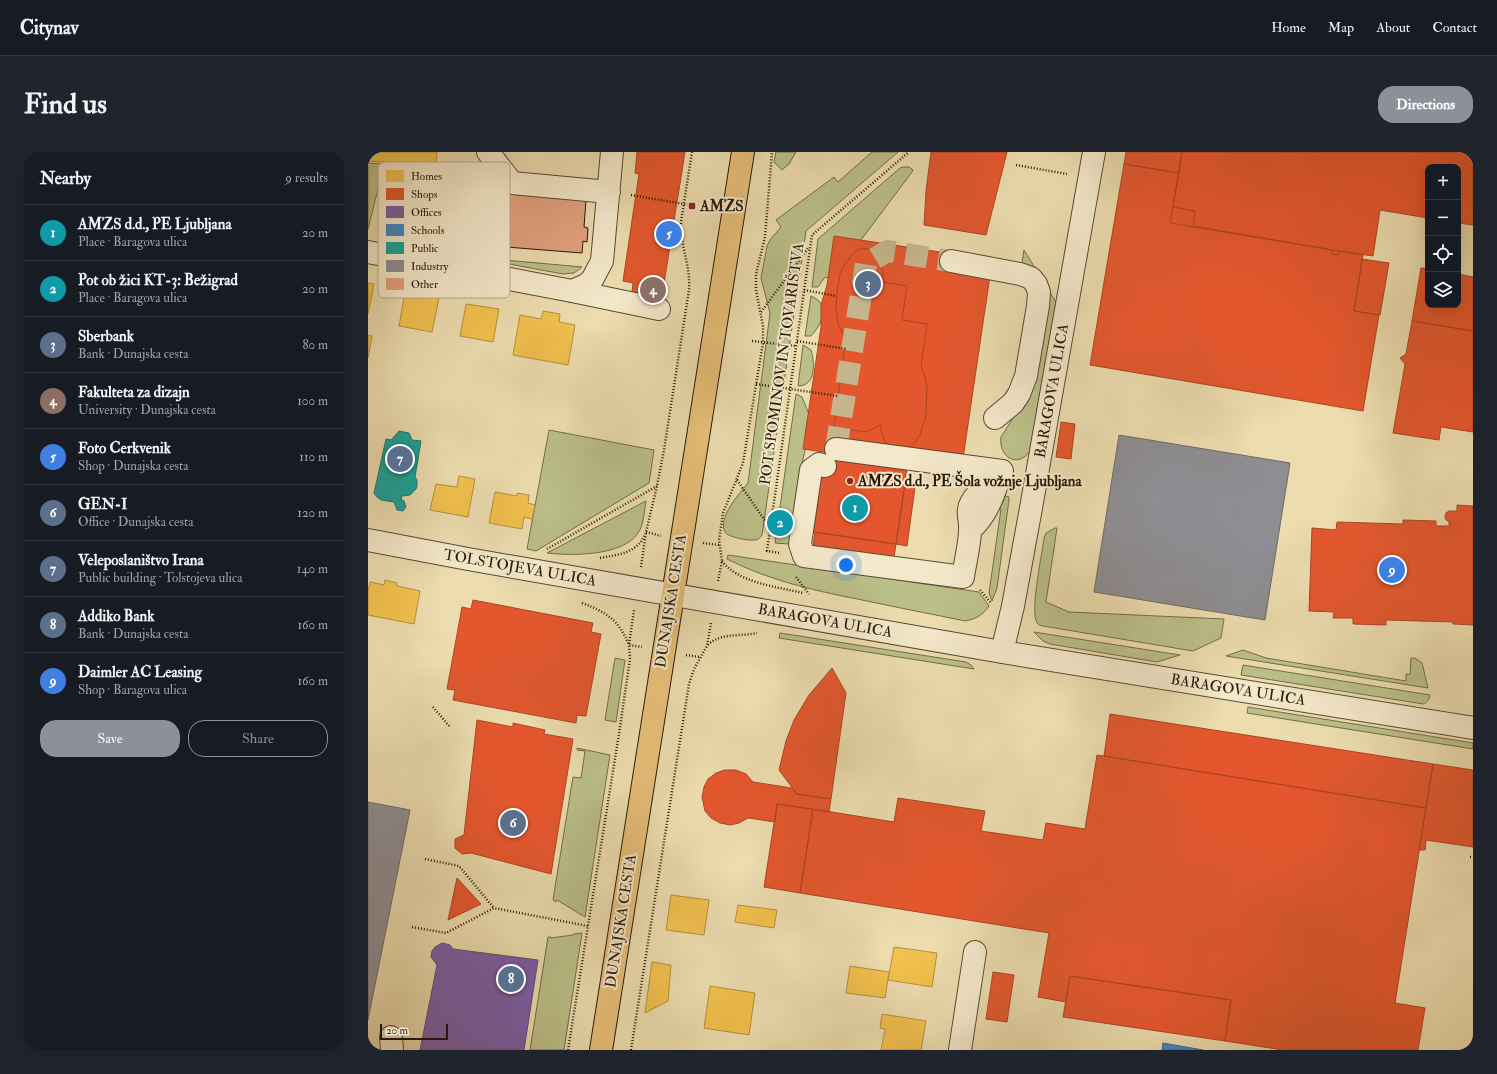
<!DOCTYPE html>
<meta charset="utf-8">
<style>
:root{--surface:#171b24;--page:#20242c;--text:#f1f3f6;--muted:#9ea1a6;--line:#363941;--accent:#8c9099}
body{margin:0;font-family:"IM FELL Double Pica",serif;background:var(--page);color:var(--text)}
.controls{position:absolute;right:12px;top:12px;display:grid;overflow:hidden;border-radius:8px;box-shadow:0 4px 16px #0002}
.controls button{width:36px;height:36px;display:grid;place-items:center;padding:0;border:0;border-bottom:1px solid var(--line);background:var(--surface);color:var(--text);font:20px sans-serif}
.scale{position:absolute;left:12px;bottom:10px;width:68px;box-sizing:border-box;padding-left:4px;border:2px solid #281a0a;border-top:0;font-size:11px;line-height:14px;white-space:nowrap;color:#281a0a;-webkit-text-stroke:3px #f3e8ca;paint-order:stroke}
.you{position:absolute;left:478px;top:413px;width:14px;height:14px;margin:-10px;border:3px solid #fff;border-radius:50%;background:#1a73e8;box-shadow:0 0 0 6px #1a73e833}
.badge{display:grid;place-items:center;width:26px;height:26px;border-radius:50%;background:var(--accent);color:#fff;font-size:13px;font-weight:700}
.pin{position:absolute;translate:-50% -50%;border:2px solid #fff;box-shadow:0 1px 4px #0006}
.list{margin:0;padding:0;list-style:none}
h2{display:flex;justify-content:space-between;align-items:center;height:52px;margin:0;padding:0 16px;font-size:17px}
h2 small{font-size:13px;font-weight:400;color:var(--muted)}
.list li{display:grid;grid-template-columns:26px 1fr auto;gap:12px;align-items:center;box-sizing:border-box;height:56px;padding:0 16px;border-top:1px solid var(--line)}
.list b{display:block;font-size:15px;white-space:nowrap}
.list p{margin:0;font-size:13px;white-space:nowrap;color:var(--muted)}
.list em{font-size:13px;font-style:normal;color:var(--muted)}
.actions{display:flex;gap:8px;padding:12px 16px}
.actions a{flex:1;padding:9px 0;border:1px solid var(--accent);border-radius:16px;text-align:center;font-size:14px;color:var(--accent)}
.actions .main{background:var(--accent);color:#fff}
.icon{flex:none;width:22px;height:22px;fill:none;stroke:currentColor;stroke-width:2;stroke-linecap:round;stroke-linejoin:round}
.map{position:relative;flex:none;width:1105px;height:898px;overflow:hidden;border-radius:16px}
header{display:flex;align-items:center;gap:24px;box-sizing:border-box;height:56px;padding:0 20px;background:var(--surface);border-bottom:1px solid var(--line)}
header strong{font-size:19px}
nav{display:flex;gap:22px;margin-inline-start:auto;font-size:14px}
.intro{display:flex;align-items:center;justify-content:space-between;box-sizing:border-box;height:96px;padding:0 24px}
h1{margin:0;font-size:28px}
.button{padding:10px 18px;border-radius:16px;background:var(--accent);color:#fff;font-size:14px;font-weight:700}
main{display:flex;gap:24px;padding:0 24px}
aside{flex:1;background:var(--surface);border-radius:16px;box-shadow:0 4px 16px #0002}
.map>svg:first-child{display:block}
.green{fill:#bbbf88;stroke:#726c49}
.homes{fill:#f2c14e;stroke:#b58f3a}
.shops{fill:#e4572e;stroke:#ac4523}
.offices{fill:#7b5ea7;stroke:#624a78}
.schools{fill:#3f88c5;stroke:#38678d}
.public{fill:#17a398;stroke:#1c7a6d}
.industry{fill:#8d8d92;stroke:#6f6a69}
.building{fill:#e3a17e;stroke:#281a0a}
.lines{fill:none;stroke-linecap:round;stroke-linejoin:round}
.minor-tunnel{stroke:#c5b58d;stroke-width:22;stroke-dasharray:22 11;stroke-linecap:butt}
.minor-casing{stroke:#594a33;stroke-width:24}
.major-casing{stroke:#281a0a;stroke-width:24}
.path{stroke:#281a0a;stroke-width:2.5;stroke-dasharray:1 2;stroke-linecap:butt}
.minor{stroke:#f3e8ca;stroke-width:22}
.major{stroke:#e6be77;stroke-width:22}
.poi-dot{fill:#8f2418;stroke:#f3e8ca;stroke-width:1.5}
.labels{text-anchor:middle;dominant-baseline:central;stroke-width:4;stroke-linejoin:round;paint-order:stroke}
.poi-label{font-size:15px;font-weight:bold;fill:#281a0a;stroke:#f3e8ca;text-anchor:start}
.street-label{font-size:15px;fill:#281a0a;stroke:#f3e8ca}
.key{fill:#f3e8ca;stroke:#b6aa90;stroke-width:1}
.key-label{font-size:11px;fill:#281a0a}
</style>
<header>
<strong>Citynav</strong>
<nav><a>Home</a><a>Map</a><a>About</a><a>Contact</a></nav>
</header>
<div class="intro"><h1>Find us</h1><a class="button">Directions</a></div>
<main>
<aside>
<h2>Nearby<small>9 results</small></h2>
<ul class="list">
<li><span class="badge" style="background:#0f9aa8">1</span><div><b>AMZS d.d., PE Ljubljana</b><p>Place · Baragova ulica</p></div><em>20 m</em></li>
<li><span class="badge" style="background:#0f9aa8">2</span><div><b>Pot ob žici KT-3: Bežigrad</b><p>Place · Baragova ulica</p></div><em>20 m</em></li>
<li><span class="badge" style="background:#5c6f8a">3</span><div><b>Sberbank</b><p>Bank · Dunajska cesta</p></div><em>80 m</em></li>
<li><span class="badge" style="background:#8d6e63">4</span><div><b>Fakulteta za dizajn</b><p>University · Dunajska cesta</p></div><em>100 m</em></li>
<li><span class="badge" style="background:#3f7fe0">5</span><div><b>Foto Cerkvenik</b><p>Shop · Dunajska cesta</p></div><em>110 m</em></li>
<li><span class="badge" style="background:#5c6f8a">6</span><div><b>GEN-I</b><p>Office · Dunajska cesta</p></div><em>120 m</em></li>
<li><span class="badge" style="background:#5c6f8a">7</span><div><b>Veleposlaništvo Irana</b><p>Public building · Tolstojeva ulica</p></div><em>140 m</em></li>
<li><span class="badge" style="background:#5c6f8a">8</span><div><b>Addiko Bank</b><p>Bank · Dunajska cesta</p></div><em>160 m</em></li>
<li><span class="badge" style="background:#3f7fe0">9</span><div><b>Daimler AC Leasing</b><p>Shop · Baragova ulica</p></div><em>160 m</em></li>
</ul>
<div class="actions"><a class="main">Save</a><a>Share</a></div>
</aside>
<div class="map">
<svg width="1105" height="898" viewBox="0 0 1105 898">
<rect width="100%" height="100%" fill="#ecdcae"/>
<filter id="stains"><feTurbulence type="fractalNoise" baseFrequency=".005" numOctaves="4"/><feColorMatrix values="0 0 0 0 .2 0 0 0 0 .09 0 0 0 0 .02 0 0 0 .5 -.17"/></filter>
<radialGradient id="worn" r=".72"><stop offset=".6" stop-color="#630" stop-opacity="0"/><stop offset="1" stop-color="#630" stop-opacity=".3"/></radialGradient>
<!-- green -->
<path class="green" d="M408,0H428L421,12L414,18L406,10Z
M504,0H530L438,79L394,383C392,386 390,388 387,388C381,389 359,385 357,380C349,366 372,341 380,331L402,161L393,126L399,94L402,88L413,75L408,68L466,25L470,30Z
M0,11L68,16L66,32L31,40L11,33L0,77Z
M535,15H541L545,18L544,20L493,88L461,126L457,125L450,135H444L450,87L532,16Z
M656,98L688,150L662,299C650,317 630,305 633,285L656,249L677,145L653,117Z
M125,107L214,115L206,121L195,122L125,109Z
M443,144C445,145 449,147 451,149C459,161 451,176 443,184H437Z
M435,193L443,198C447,211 448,234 430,234Z
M428,242L434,245L441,262L438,276H442L430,330L421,392L407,391Z
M181,278L286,298L281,331L168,399L159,397Z
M637,344L641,345V348L629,436L624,449L621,441L633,357H629L630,350H635Z
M278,349C276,359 276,373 270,381C255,404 204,404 179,401Z
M687,376H689L678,450L701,460L856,467L853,486L825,499L675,474C671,473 669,472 668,468C663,454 674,403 676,386L678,381Z
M360,403L611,440L621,454C615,463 608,467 597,469C564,462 531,456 499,449C449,439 405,430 359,407Z
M666,480L812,503L789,510L682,492L675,489Z
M412,481L598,510L603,513L606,517L411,486Z
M875,498L898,506L1038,529V522H1042L1043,506H1047L1054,511L1060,536L858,504Z
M247,506L257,508L248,570L237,568Z
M875,513L1062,543C1062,547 1059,551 1055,552L873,523Z
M880,555L1105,591V597L879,561Z
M209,596L242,603L217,765L189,748L188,750L185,748L205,625L213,626L217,599L209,598Z
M214,781L196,898H162L180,785H183V786L205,783L206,782Z"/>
<!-- homes -->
<path class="homes" d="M0,0H69L68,14L0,9Z
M0,131L6,132L0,162Z
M37,140L71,146L64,180L31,174Z
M98,152L131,157L125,190L92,184Z
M175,159L192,162L191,170L207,173L200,213L145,203L152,163L173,167Z
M0,183L4,184L0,206Z
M91,324L107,327L100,365L62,358L68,332L89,335Z
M127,340L149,344V341L161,343L160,351L167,353L164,367L156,365L154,377L121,371Z
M17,428L29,431V434L52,439L46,472L0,463V439L2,430L16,433Z
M303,743L341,748L336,783L298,778Z
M370,753L409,758L406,776L367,770Z
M526,795L569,801L564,835L520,828Z
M284,810L303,813L300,849L277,861Z
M482,814L521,820L517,846L478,841Z
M342,834L387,841L381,883L336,876Z
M514,862L558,869L553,898H513L517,877L512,876Z"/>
<!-- shops -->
<path class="shops" d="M269,0H317L294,144L264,140L265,131L255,129L271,22L267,21Z
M563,0H639L618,83L556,73L558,39Z
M758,0H814L811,21L756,12Z
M814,0H1105V73L1090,71V15H1060V66L1012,58L1005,104L971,99L970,103L964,102V98L802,71Z
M756,12L811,21L805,55L827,59L825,74L995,103L986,159L1011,163L995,259L722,213Z
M466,84L585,102L624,110L593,320L435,297L453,175V153L459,133Z
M491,97H500L508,103L513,112L516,130L539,134L534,168L559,172L553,215L557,224L559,237L558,263L552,283L545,293L540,298L520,294L515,285L512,273L499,280L466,276L476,200L483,191L477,186L470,172L468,156L469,139L472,122L477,112L484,103Z
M994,107L1021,111L1012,163L986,159Z
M1053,116L1060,117V153H1090V122L1105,125V179L1044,169Z
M1044,169L1105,179V280L1073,275L1071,288L1025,281L1037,212L1032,206L1038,202Z
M693,270L707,272L703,307L688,305Z
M458,304L539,316L528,392L437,379L446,320Z
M537,333L547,335L539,394L528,392Z
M1089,353L1105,354V473L1085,472V470L1018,468V473L985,472V466H965L966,460L941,459L944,376L968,378L969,370L1035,372V368L1068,369V374H1081V369L1078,368L1077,364L1078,361L1081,359H1089Z
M447,380L528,392L525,412L444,400Z
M105,448L225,471L223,480L233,482L218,564L209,563L208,571L85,548L87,538L79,537L94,455L103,457Z
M464,516L478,541L463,647L429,642L411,618L418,589L426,568L441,543Z
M742,562L1065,612L1058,656L736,604Z
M109,568L145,575V571L177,578L176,582L205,587L183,722L103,701L94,702L87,696V687L96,683Z
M729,603L1058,656L1027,851L1057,856L1050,898H915L857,889L863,848L702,824L698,850L670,845L681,781L432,741L445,657L526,670L530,646L617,659L613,679L675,688L678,671L717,677Z
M1065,612L1105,618V695L1058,688L1057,698H1051Z
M357,618H368L378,622L385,630L424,636L429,642L463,647L461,660L409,652L407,670L380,666L371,671L362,673L352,671L343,666L337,659L334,645L336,635L340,627L348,621Z
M409,652L445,657L432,741L396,735Z
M89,726L113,752L80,768Z
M625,820L646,823L639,870L618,867Z
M702,824L863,848L857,889L695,865Z"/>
<!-- offices -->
<path class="offices" d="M74,791L82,793L85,797L170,808L156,898H52L69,813L63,805L64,799L67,795Z"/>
<!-- schools -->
<path class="schools" d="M795,891L835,898H794Z"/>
<!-- public -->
<path class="public" d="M31,279L41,281L44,288L53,289L47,325L49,328V334L48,337L42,343L34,344L33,347L36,349L38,355L35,359L29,358L26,350L13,348L9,345L6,341L18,287L23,288Z"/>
<!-- industry -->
<path class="industry" d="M751,283L922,311L897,468L726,440Z
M0,650L42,658L0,868Z"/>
<!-- building -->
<path class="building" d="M66,36L218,48L216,75L220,76L219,90L215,89L214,101L62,89Z"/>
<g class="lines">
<!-- minor-tunnel -->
<path class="minor-tunnel" d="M468,297L498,112L519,99L583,109"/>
<defs>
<path id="minor" d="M120,0L144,31L241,40
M0,100L204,139L291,157
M583,109L652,122L663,126L668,132L671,140L670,154L658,224L651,242L645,251L627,266
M204,139L218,133L224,128L234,109L244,0
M468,297L634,319
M457,314L451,312L443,318L432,392L436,404L595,425C597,411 602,391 602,378C603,368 598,360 603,351C610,338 624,329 634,319
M602,378C619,363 625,344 632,324
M0,388L100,407L634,500L1105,576
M634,500L645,454L663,356L726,0
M23,885L24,898
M592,898L607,800"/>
<path id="major" d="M233,898L375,0"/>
</defs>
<!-- minor casing -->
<use href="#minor" class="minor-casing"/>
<!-- major casing -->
<use href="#major" class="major-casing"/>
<!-- path -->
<path class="path" d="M648,13L699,22
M263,43L328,54
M436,138L468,144
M393,160L441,95
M384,189L428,194
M429,189L478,197
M388,232L470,244
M369,328L402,376
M278,380L293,384
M335,391L351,393
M179,397L289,334
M411,401L399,399L444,83L541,0
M232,406C252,402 267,402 277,383
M354,409C370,431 410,435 435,441
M273,415L278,380L289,334L296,298L321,138C323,115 312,93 313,70L324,0
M428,425L441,442
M350,429L354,409L351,388L355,361L375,311L395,191V174L388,138V122L397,85L404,0
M612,438L623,451
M214,451C238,460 251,468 261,493L274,495
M340,493C353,480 372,485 389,481
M318,503L332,505
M65,555L82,575
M1102,705H1105
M57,707L91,714L126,756
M44,775L78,781L126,756L220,774
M200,898L251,582L262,507L261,493L266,458
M263,898L321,532L326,517L339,494L343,471"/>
<!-- minor -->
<use href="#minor" class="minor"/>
<!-- major -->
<use href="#major" class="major"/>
</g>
<!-- markers -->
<g class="poi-dot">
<rect x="320" y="50" width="8" height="8" rx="2"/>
<circle cx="482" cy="329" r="4"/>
</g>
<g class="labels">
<!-- poi labels -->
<g class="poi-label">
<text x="332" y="54">AMZS</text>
<text x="490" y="329">AMZS d.d., PE Šola vožnje Ljubljana</text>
</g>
<!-- street labels -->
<g class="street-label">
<text transform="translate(414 212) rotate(-82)">POT SPOMINOV IN TOVARIŠTVA</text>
<text transform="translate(684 239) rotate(-80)">BARAGOVA ULICA</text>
<text transform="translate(152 416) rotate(10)">TOLSTOJEVA ULICA</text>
<text transform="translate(303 449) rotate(-81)">DUNAJSKA CESTA</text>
<text transform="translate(457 469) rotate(10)">BARAGOVA ULICA</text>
<text transform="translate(870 538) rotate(9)">BARAGOVA ULICA</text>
<text transform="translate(253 769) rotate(-81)">DUNAJSKA CESTA</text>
</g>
</g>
<!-- legend -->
<rect x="10" y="10" width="132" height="136" rx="6" class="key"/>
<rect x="18" y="18" width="18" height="12" fill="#f2c14e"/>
<rect x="18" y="36" width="18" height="12" fill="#e4572e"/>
<rect x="18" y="54" width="18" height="12" fill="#7b5ea7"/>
<rect x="18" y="72" width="18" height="12" fill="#3f88c5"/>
<rect x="18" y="90" width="18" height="12" fill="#17a398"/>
<rect x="18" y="108" width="18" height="12" fill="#8d8d92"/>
<rect x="18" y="126" width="18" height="12" fill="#e3a17e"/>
<g class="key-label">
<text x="43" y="28">Homes</text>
<text x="43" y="46">Shops</text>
<text x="43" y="64">Offices</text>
<text x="43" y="82">Schools</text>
<text x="43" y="100">Public</text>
<text x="43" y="118">Industry</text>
<text x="43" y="136">Other</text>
</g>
<rect width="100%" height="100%" filter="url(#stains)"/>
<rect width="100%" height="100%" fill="url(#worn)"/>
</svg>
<div class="controls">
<button>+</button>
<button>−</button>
<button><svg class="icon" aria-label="locate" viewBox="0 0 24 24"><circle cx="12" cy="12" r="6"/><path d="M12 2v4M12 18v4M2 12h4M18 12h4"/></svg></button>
<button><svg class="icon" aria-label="layers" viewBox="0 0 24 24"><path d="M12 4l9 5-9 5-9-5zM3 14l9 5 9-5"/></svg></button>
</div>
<div class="scale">20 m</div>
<div class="you"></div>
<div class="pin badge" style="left:487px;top:356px;background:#0f9aa8">1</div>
<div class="pin badge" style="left:412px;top:371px;background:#0f9aa8">2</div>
<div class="pin badge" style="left:500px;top:132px;background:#5c6f8a">3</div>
<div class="pin badge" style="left:285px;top:138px;background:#8d6e63">4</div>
<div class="pin badge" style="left:301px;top:82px;background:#3f7fe0">5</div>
<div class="pin badge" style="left:145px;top:671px;background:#5c6f8a">6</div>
<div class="pin badge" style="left:32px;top:307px;background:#5c6f8a">7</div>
<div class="pin badge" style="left:143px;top:827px;background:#5c6f8a">8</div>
<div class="pin badge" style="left:1024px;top:418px;background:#3f7fe0">9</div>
</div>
</main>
